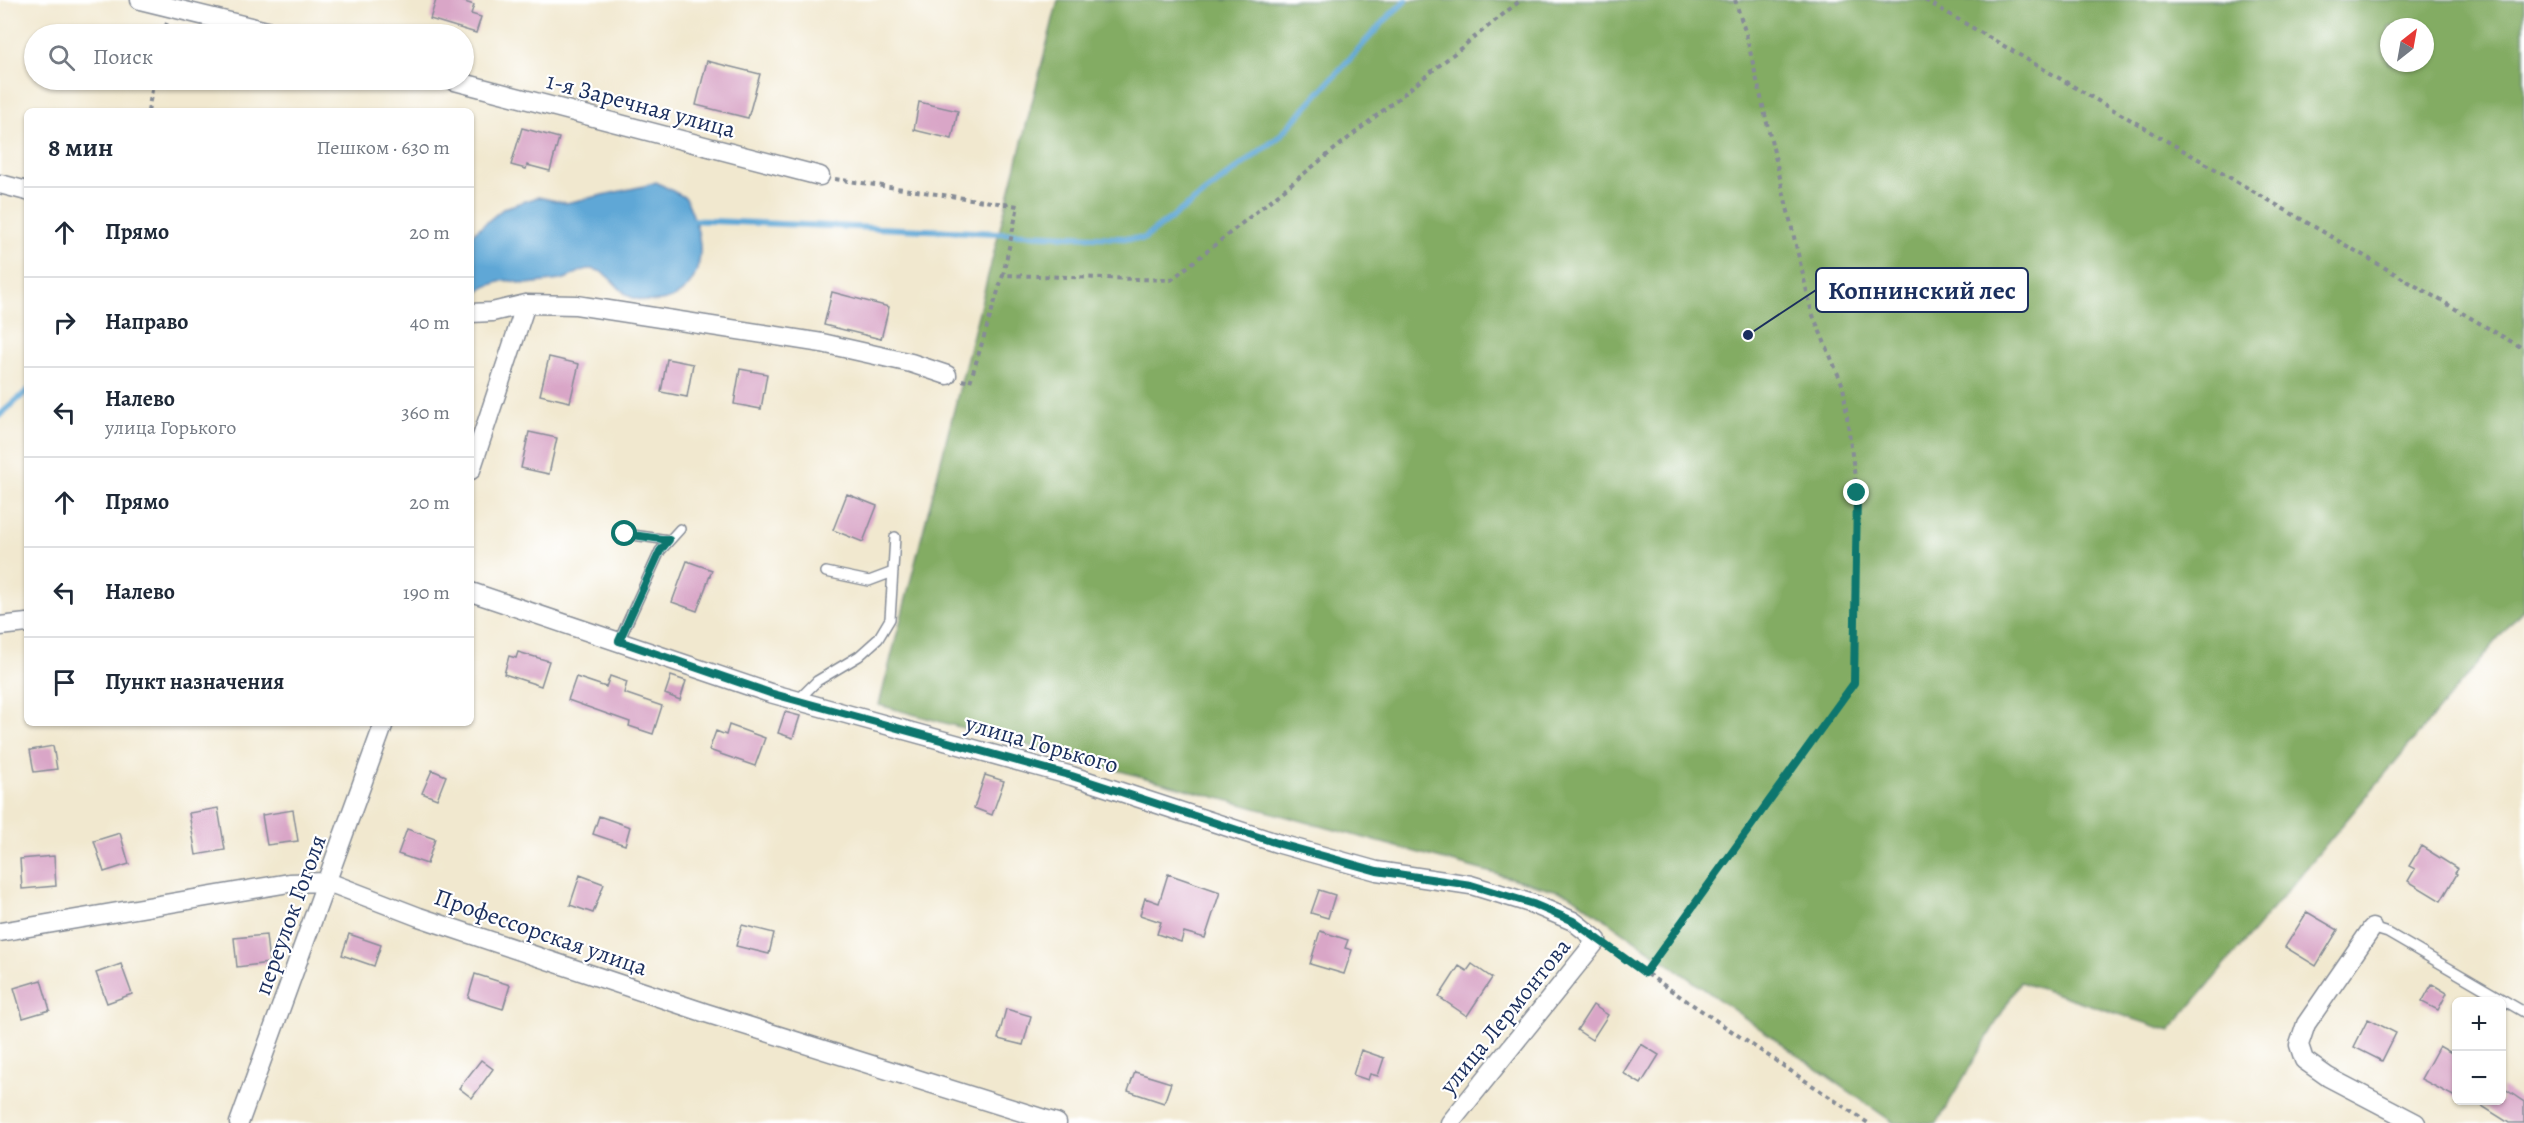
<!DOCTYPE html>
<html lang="ru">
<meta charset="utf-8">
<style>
:root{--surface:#fff;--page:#f6f6f7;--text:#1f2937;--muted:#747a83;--line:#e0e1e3}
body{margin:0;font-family:Alegreya,serif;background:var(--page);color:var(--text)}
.controls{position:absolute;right:18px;bottom:18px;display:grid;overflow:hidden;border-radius:9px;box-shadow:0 2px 4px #0004}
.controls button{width:54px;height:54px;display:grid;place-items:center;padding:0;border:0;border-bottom:2px solid var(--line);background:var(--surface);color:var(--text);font:30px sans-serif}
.compass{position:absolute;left:2380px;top:18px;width:54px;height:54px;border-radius:50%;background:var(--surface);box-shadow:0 2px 4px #0004;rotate:31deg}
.stop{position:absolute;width:18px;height:18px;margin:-14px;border:4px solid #0f766e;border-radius:50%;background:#fff}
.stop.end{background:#0f766e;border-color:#fff;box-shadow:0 2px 6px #0008}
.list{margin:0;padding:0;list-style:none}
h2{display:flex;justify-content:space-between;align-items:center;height:78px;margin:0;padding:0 24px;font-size:26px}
h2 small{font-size:20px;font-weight:400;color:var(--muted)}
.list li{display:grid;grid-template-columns:39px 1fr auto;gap:18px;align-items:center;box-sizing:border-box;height:90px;padding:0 24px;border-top:2px solid var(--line)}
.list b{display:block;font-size:22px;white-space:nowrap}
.list p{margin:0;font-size:20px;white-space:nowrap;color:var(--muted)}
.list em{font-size:20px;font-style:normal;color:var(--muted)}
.icon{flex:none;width:33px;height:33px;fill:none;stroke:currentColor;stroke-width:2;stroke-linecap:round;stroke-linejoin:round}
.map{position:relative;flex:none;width:2524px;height:1123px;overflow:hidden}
.search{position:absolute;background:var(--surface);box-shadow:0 2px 4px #0004;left:24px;top:24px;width:450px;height:66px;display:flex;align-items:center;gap:15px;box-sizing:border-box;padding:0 21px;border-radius:33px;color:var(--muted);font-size:22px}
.panel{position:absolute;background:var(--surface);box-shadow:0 2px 4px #0004;left:24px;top:108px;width:450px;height:618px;border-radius:9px}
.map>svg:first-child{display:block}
.forest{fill:#83ac64;stroke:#4f6e61;stroke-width:1.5;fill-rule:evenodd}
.water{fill:#5fa7d6;stroke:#3d6b9a;stroke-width:1.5}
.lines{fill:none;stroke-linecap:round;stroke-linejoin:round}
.stream{stroke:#5fa7d6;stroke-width:6}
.building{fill:#d9a6c7}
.lane-casing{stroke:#868c96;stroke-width:12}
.street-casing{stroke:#868c96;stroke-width:21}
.path{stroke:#868c96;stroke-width:4;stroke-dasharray:4.5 4.5;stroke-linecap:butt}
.lane{stroke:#fff;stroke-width:9}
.street{stroke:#fff;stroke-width:18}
.route{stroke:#0f766e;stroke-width:8}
.labels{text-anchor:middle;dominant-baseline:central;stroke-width:4.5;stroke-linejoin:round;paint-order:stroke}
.street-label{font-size:24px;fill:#1b2f5e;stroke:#fff}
.leader{fill:none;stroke:#1b2f5e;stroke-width:2}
.callout-dot{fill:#1b2f5e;stroke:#fff;stroke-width:2}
.callout{fill:#fff;stroke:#1b2f5e;stroke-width:2}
.callout-label{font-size:26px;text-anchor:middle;font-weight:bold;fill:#1b2f5e}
</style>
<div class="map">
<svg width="2524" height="1123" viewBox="0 0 2524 1123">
<rect width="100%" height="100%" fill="#fff"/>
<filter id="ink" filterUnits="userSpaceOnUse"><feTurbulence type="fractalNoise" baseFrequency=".0167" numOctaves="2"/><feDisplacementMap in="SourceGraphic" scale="12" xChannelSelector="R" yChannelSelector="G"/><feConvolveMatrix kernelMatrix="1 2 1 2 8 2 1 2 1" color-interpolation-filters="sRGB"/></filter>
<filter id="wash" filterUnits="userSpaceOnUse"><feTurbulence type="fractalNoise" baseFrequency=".008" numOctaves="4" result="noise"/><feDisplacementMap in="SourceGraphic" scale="24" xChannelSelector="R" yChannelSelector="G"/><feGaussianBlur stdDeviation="1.35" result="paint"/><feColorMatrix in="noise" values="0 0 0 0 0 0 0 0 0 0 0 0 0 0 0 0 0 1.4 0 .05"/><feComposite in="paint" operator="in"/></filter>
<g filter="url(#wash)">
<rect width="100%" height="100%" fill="#f1e8cf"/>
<!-- forest -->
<path class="forest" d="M1058,0H2524V608L2170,1031L2020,982L1937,1123H1894L1569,894L879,705ZM2389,27H2425V63H2389Z"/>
<!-- water -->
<path class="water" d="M656,182L686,198C691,210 697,223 699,237C706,279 679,311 636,299C618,294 610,270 591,269C582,268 571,278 561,280C551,281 534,284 525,284C517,283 511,279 502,281C497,283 485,286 481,290C476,294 477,297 471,298V235L504,208L538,197L566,203L644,186Z"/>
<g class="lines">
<!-- stream -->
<path class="stream" d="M688,220L1143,239L1279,137L1385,20L1406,0
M0,415L27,391"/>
</g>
<g id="blocks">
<!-- building -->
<path class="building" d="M436,0H459L474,5L471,14L481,17L476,33L430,19Z
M707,61L760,74L748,118L696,105Z
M919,102L958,111L952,139L914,130Z
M522,128L559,138L550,171L527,165L526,169L511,165Z
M832,292L889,307L881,339L824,325Z
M549,357L579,364L570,402L540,395Z
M667,359L693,364L687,397L661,392Z
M740,369L767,374L761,409L734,404Z
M529,432L557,438L549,474L521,468Z
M847,494L877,506L863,542L833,530Z
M687,561L712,570L697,611L672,602Z
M518,652L549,661L541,686L504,674L509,656L516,658Z
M610,676L627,682L624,693L662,706L653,734L629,726L630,722L568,700L576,677L606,687Z
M671,676L686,681L680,700L665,694Z
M785,712L800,716L793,738L778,733Z
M729,725L765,738L755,766L709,750L716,731L726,735Z
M53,746L57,769L34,772L30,750Z
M432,770L446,776L437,799L422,793Z
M985,775L1004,781L992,815L974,808Z
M218,808L225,850L196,855L189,813Z
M293,810L298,841L267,845L262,815Z
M599,816L630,827L625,845L593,834Z
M407,829L435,839L427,864L398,854Z
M120,833L129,864L104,872L94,841Z
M2421,846L2458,869L2455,873L2457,874L2441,901L2408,881L2415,869L2409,866Z
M54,856L56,886L22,889L20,859Z
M1168,874L1220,892L1205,938L1184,932L1181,942L1157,934L1161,922L1140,915L1145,898L1159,903Z
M580,875L604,884L593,913L570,905Z
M1319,890L1335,895L1328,918L1311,913Z
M2307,912L2338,930L2316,966L2285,947Z
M742,925L774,933L769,954L736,946Z
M1320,931L1348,940L1345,948L1352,950L1344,974L1310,964Z
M349,934L381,945L374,966L342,955Z
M266,935L269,963L237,967L234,938Z
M121,964L132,994L107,1003L96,973Z
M1472,964L1492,978L1467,1016L1439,997L1459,966L1467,971Z
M475,974L510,985L503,1009L468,998Z
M41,980L50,1010L23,1018L14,988Z
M2432,984L2447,993L2438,1010L2422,1002Z
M1593,1005L1608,1015L1592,1040L1577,1030Z
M1006,1009L1031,1016L1023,1045L998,1039Z
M2368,1019L2396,1033L2382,1061L2354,1047Z
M1641,1044L1659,1055L1641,1084L1623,1073Z
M2439,1046L2457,1056V1098L2421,1079Z
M1361,1050L1384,1058L1378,1076L1370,1074L1368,1080L1353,1075Z
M481,1060L493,1069L472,1098L459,1088Z
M1135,1072L1171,1083L1164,1103L1128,1091Z
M2502,1087L2524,1102V1123H2509L2474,1101H2502Z"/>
</g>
</g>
<g filter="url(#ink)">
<use href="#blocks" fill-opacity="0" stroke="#868c96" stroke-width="1.5"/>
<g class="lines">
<defs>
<path id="lane" d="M625,534L669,540
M826,572L869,581L893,572
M619,641L660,551L680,529
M798,700L817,681L859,656L878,639L890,619L895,537
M2372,928L2388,933L2524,1012"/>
<path id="street" d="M140,0L279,34
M451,80L820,176
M0,184L27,191
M471,313L492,312L526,304L576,305L822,343L911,363L947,375
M471,470L526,304
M471,592L770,693L1072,776L1280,844L1377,871L1471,885L1533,904L1573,921L1597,940L1450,1123
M0,626L27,623
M2372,928L2306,1024L2299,1045L2304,1060L2328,1077L2416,1123
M0,932L289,883L328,882L419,917L706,1013L1057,1123
M239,1123L384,723"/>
</defs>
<!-- lane casing -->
<use href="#lane" class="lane-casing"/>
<!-- street casing -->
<use href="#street" class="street-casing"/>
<!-- path -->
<path class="path" d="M1925,0L2524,349
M163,34L167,23
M148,111L154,80
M835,179L1018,206L1003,275L1171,280L1521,0
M962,380L970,382L1003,275
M1610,949L1868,1123
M1645,973L1854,683L1857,493L1843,386L1812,313L1746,34L1735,0"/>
<!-- lane -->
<use href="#lane" class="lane"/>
<!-- street -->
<use href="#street" class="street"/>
</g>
</g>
<g class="lines" filter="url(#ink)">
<!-- route -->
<path class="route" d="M625,534L669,540L660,551L619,641L770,693L1072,776L1280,844L1377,871L1471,885L1533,904L1573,921L1645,973L1854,683L1857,493"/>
</g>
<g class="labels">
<!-- street labels -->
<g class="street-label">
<text transform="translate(641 105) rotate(15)">1-я Заречная улица</text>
<text transform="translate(1042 744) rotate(16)">улица Горького</text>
<text transform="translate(290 915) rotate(-70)">переулок Гоголя</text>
<text transform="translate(541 932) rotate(19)">Профессорская улица</text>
<text transform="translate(1505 1016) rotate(-51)">улица Лермонтова</text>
</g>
</g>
<!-- callouts -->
<path class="leader" d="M1748 335L1816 290"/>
<circle class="callout-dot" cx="1748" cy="335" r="6"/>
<rect class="callout" x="1816" y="268" width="212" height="44" rx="6"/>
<g class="callout-label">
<text x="1922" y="299">Копнинский лес</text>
</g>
</svg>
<div class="controls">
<button>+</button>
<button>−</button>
</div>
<svg class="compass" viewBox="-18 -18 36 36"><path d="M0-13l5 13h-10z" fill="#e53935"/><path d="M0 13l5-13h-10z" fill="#747a83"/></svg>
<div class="stop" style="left:625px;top:534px"></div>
<div class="stop end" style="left:1857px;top:493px"></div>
<div class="search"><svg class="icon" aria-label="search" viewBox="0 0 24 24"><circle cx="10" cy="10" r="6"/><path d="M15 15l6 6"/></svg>Поиск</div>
<section class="panel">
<h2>8 мин<small>Пешком · 630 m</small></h2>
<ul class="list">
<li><svg class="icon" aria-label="ahead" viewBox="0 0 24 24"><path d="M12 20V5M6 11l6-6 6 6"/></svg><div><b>Прямо</b></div><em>20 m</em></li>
<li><svg class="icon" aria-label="right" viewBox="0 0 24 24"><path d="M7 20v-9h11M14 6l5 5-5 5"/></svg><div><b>Направо</b></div><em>40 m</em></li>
<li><svg class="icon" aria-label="left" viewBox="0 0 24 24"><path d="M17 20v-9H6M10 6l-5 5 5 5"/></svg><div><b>Налево</b><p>улица Горького</p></div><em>360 m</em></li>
<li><svg class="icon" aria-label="ahead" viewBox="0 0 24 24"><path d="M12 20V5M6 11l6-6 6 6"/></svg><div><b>Прямо</b></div><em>20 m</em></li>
<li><svg class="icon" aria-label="left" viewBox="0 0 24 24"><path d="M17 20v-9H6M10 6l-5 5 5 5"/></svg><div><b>Налево</b></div><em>190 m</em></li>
<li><svg class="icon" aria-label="arrive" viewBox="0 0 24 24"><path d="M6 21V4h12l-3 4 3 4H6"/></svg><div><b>Пункт назначения</b></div></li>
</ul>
</section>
</div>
